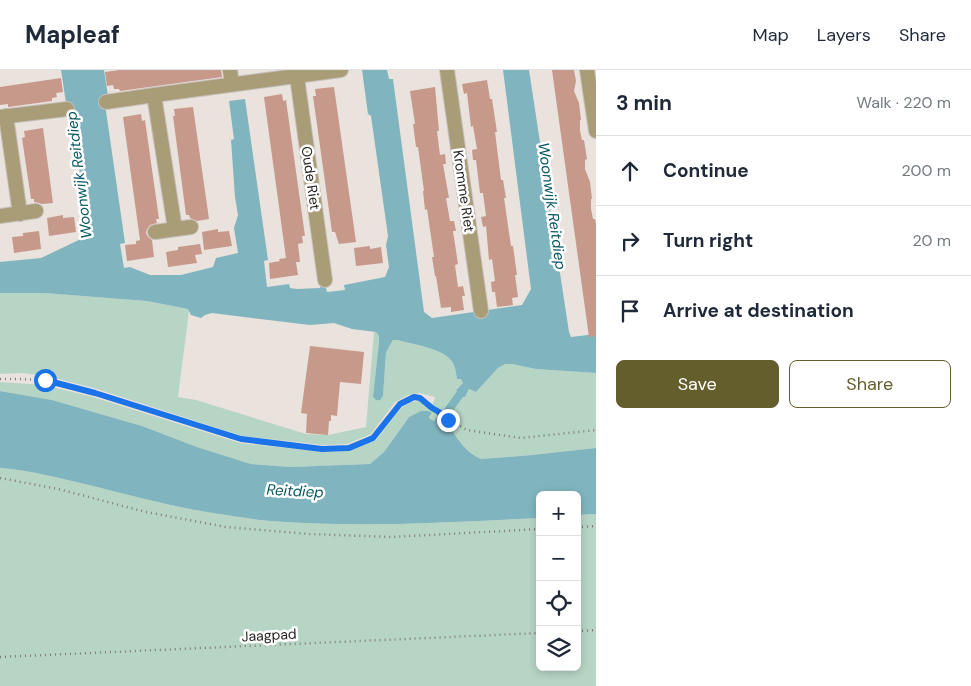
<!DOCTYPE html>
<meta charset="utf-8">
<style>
:root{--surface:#fff;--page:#f2f2f3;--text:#1f2937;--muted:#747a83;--line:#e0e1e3;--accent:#635e2b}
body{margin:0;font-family:"DM Sans",sans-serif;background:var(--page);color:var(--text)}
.controls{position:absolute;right:15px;bottom:15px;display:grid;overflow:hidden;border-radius:8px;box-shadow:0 2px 8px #0003}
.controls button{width:45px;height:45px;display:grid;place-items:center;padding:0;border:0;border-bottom:1px solid var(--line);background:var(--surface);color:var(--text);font:25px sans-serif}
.stop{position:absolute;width:15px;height:15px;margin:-11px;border:4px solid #1a73e8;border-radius:50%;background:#fff}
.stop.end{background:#1a73e8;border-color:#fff;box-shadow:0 1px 5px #0008}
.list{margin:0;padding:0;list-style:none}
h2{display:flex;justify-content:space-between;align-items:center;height:65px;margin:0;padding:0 20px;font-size:21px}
h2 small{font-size:16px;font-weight:400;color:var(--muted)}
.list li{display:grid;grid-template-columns:32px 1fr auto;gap:15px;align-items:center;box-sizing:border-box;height:70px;padding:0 20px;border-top:1px solid var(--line)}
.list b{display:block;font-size:19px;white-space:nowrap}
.list em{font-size:16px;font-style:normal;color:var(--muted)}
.actions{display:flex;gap:10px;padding:15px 20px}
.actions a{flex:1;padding:11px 0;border:1px solid var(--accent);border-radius:8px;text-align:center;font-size:18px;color:var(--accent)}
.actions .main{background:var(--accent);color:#fff}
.icon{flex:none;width:28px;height:28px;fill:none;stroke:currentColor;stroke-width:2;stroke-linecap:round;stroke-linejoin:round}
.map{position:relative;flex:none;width:596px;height:616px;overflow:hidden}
header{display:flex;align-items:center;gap:30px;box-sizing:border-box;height:70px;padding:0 25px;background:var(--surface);border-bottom:1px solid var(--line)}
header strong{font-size:24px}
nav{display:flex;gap:28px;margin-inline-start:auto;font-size:18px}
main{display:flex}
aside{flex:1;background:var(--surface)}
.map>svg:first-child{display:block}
.green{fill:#b6d5c5}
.water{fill:#80b5bf}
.building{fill:#c6998b}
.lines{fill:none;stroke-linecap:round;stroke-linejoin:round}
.minor-casing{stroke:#c7c0bc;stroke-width:16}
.path{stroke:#807b77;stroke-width:2.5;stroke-dasharray:1 4;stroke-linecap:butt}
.minor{stroke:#a99d78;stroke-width:14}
.route{stroke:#1a73e8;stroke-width:6}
.labels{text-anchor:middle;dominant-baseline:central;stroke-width:5;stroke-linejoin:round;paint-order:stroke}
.street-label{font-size:14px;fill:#282523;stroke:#fff}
.water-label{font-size:15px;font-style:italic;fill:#075762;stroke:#fff}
</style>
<header>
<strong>Mapleaf</strong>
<nav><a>Map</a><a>Layers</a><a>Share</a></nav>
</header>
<main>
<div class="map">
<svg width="596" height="616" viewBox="0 0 596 616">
<rect width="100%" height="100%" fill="#eae2dd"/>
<!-- green -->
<path class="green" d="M0,223H44L147,231L188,239L189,241L178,327L196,330L306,364L328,365L366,357L374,262H376L379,266V272L373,325L374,329L383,326L386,283L393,270H398C413,275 445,278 453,293C456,298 456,303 457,309H462L463,313L460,317L459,316L456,320L457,321L434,351H431L429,348L432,343L409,347L384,382L370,394L290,397L251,394L197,377L142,356L52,330L0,321V312L44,315L93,327L240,373L323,382L348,381L376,370L401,338L411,332L420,331L433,334L435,327L420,323L408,325L395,332L371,364L347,374L323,375L242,366L97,319L47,306L22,303L0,304Z
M505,293L512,294L536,299L596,303V378L532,385L481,389C467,382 458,370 450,357L447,360H443L442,356L444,353L463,327H465L469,319L476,322L498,298Z
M0,398C31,400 62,409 93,416C137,427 181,439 226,445C241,447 256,450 271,451C360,458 450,452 540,448V597H577V445L596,444V616H0Z"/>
<!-- water -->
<path class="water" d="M61,0H104L108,26L104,27L125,173L120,174L124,198L130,197L150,205H181L213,197L216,188L238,183L234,158L238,145L235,127L231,70L234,69L229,31L245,29L268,190L264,191L267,217L289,214L290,218L297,219L320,218L321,215L325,214L327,222L345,220L344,215L385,207L389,197L386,175L388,166L371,46L368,44L362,0H387L389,9H393L424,242L432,248L522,235L531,219L503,0H529L569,262L571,267L596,264V303L536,299L512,294H505L498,298L476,322L469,319L465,327H463L448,348L449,349L445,353H444L442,358L443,360H447L450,357C458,370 466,382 481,389L532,385L596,378V444L577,445V425H540V448C450,452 360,458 271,451C256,450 241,447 226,445C181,439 137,427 93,416C62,409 31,400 0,398V321L52,330L142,356L197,377L251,394L290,397L370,394L384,382L409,347L421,341H428L432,343L429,347L430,349L434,351L440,342L441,343L457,321L456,320L463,313L461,309H457C456,304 456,299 453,293C445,278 413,275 398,270H393L389,277L386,283L383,326L380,330C376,331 374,329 373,326L379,272V266L376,262L352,259L334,253L310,255L212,243L205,245L201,248L191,245L188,239L147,231L44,223H0V192L41,188L83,168C78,154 81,144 86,130L83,128L74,57L71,54L69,32L66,33Z"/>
<!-- building -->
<path class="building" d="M120,0H221L222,7L120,21L119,19H114L113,15L107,16L105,2Z
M552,0H574L576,11L574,21L579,33L581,50H580V61L582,70H584L587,89L585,90V99L590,112L592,129H591V139L593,149H595L596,154V266L589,267Z
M61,8L63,22L56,23L57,27L52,28V31L8,37V34L0,35V17Z
M487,10L490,29H492L497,62H495L501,110H503L506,128H504L511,176H513L517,205H515L518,227L512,228L513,235L497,237L495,222H492L491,212L495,211L492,189L489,190L486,156L483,157L481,147L486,146L483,123H480L476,90H473L472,80L477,79L473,56L471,57L467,23L464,24L462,14Z
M334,17L356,172L339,174L335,162H332L313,26H316L315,19Z
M435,17L439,61H437L440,85L445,84L446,94H443L449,128H446L450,151H454L456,161H453L458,194L455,195L458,217L463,216L465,226H462L464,240L451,242V237L441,238L436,206H435L432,187H434L427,139L425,140L423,121H424L418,77H416L413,54H415L410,21Z
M282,24L283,31L286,30L305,166H302L303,173L298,174L300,192H296L298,205L270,209L269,193L280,191L279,189L286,188L264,27Z
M193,37L209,149L197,151L190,148L189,145H186L173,46H175L174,39Z
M141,44L142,51L145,50L159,149H156L157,153L150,155L147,159L146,163L148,167L152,170L154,187L127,191L125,175L136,174V171L140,170L123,47Z
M43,58L53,133L42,134L39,133L34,132V129H31L22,68L25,67L24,61Z
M63,145V148L74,147L76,162L49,166L47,148Z
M218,159V162L229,161L232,176L204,180L202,162Z
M39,161L41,179L14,183L12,167L23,166V163Z
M200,174L202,184L195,185L197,193L168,197L166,182L178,180V177Z
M370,176V179L381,177L383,193L356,196L354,178Z
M310,276L364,282L361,314L340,312L337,346L331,345V351H329L328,365L306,363L307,344L301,343Z"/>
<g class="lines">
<defs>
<path id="minor" d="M230,0L232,14
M447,0L481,241
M587,0L596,61
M297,7L325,210
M154,25L175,159
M106,32L154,25L341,0
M6,46L20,144
M0,47L67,39
M0,146L36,141
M155,162L191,157"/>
</defs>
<!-- minor casing -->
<use href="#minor" class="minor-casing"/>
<!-- path -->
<path class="path" d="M0,309H21L45,310L95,323L241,369L322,379L349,378L373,368L400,334L414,327L420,328L431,338L439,342L443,348L449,349L467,360L521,368L596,360
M0,408L58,419L146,442L226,457L309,464L392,467L540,459
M577,457L596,456
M577,561L596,560
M0,587L540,563"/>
<!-- minor -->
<use href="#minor" class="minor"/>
</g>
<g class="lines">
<!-- route -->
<path class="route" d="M45,310L95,323L241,369L322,379L349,378L373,368L400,334L414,327L420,328L432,338L439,342L443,348L448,350"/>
</g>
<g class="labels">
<!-- street labels -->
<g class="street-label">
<text transform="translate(311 108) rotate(82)">Oude Riet</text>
<text transform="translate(464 121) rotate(82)">Kromme Riet</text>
<text transform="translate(269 565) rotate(-3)">Jaagpad</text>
</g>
<!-- water labels -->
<g class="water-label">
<text transform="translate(79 105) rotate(-97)">Woonwijk Reitdiep</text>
<text transform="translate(552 136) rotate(82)">Woonwijk Reitdiep</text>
<text transform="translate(295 421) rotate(3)">Reitdiep</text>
</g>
</g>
</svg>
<div class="controls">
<button>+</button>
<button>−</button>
<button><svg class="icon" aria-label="locate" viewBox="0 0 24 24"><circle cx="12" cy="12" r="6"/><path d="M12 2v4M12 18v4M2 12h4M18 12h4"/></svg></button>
<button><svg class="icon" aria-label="layers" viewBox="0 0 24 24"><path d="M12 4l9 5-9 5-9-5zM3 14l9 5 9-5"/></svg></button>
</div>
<div class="stop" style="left:45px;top:310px"></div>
<div class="stop end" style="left:448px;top:350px"></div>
</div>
<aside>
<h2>3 min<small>Walk · 220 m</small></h2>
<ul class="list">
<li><svg class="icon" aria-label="ahead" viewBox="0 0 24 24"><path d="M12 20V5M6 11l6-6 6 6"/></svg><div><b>Continue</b></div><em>200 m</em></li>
<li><svg class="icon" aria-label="right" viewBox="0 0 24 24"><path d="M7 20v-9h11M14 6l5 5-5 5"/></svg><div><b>Turn right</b></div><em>20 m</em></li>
<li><svg class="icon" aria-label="arrive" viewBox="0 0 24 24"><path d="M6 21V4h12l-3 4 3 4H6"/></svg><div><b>Arrive at destination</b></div></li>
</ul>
<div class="actions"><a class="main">Save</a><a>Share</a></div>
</aside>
</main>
